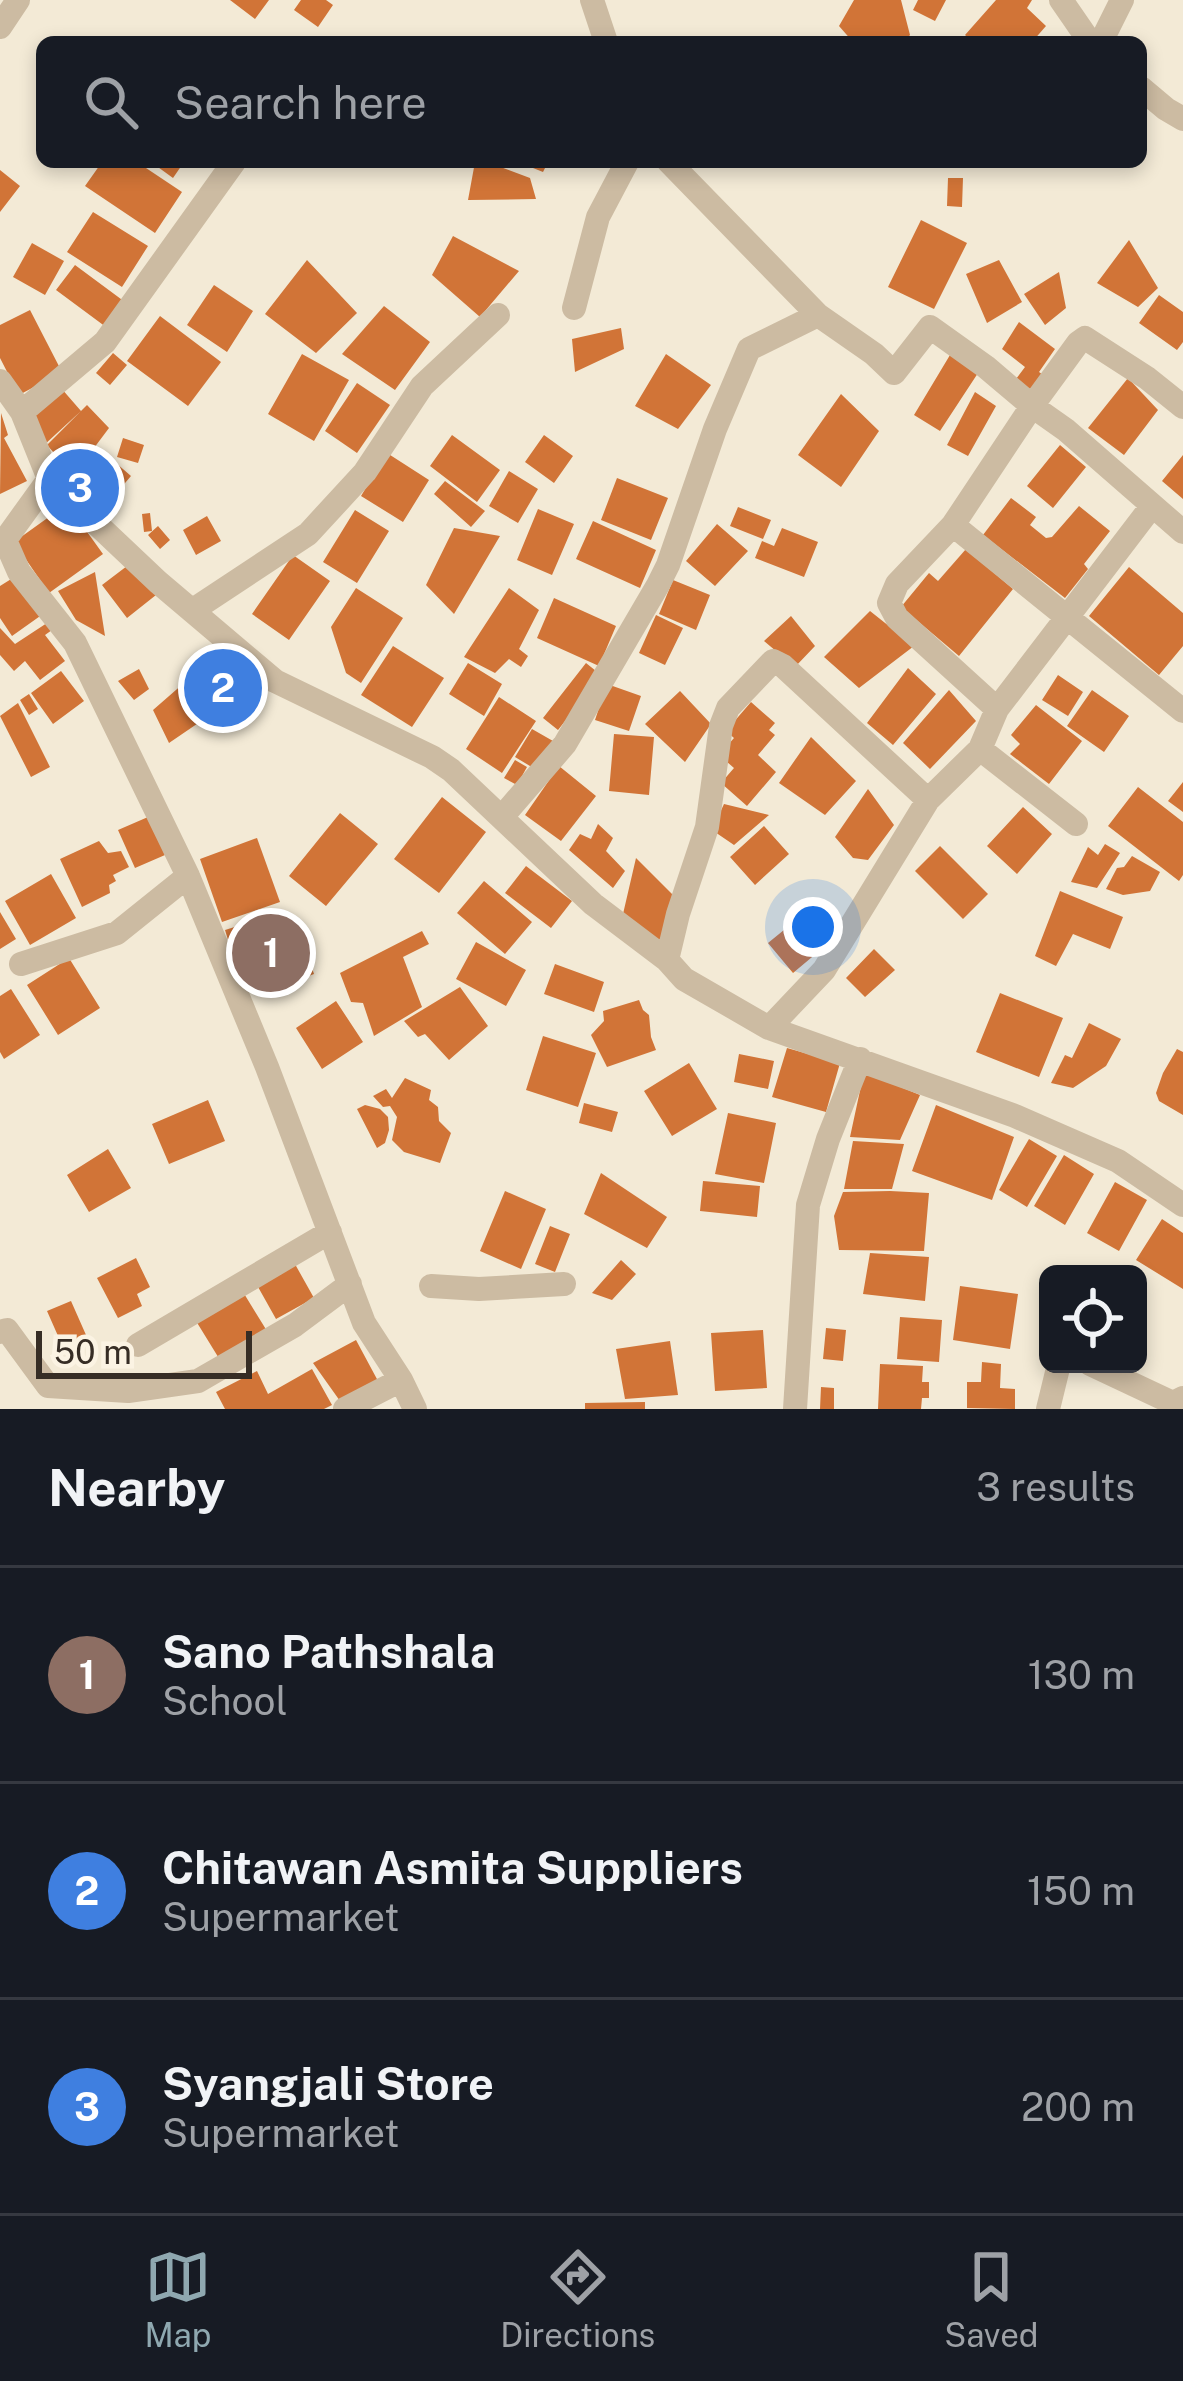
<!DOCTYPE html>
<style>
:root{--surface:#171b24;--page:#20242c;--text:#f1f3f6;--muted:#9ea1a6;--line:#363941;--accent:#8fa8b0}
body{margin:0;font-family:"Public Sans",sans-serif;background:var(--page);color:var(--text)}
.controls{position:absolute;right:36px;bottom:36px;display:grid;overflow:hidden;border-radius:18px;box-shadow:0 6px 18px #0003}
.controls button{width:108px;height:108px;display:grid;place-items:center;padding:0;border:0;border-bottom:3px solid var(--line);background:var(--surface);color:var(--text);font:60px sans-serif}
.scale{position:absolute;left:36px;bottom:30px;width:216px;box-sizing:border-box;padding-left:12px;border:6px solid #362d25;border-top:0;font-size:33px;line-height:42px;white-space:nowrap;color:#362d25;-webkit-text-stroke:9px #fbf3e3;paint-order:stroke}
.you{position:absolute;left:813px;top:927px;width:42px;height:42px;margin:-30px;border:9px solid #fff;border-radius:50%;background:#1a73e8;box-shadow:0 0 0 18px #1a73e833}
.badge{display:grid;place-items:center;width:78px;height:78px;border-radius:50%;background:var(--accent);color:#fff;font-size:39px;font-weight:700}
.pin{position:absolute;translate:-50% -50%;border:6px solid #fff;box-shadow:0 3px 12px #0006}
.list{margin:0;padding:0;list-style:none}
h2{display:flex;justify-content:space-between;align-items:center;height:156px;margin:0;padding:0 48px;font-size:51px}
h2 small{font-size:39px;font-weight:400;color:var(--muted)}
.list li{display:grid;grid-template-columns:78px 1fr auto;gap:36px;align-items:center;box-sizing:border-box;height:216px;padding:0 48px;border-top:3px solid var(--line)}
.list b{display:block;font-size:45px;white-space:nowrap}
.list p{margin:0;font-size:39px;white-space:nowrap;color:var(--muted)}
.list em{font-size:39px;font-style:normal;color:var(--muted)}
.icon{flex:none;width:66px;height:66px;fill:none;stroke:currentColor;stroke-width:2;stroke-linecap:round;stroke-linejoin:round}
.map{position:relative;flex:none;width:1183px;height:1409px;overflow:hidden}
.search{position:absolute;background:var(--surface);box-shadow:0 6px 18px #0003;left:36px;right:36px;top:36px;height:132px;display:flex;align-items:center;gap:30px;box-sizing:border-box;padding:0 42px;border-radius:18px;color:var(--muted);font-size:45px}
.sheet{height:804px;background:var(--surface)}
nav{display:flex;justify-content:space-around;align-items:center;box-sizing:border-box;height:168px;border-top:3px solid var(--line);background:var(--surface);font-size:33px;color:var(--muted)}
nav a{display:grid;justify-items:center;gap:6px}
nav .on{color:var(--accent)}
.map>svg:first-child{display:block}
.building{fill:#d17437}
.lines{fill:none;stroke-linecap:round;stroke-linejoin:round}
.street{stroke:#ccbba2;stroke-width:24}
</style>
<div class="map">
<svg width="1183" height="1409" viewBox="0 0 1183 1409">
<rect width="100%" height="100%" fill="#f3ead6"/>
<!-- building -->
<path class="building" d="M230,0H269L255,19Z
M301,0H326L333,5L318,27L294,10Z
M854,0H901L910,35L904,42H853L839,26Z
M918,0H946L935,21L913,10Z
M996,0H1032L1027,8L1046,26L1032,42H973L965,35Z
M102,162H137L182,192L155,233L85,186Z
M151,162H184L173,178Z
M475,162H487L530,178L536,199L468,200Z
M518,162H548L543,172Z
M0,170L20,186L0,212Z
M948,178H963L962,207L947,206Z
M93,212L148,246L122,287L67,252Z
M921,220L967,243L934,309L888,287Z
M453,236L519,271L480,317L432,275Z
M1129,240L1158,288L1138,307L1097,283Z
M32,243L64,261L45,295L13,277Z
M307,260L357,313L316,353L265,314Z
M999,260L1022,302L987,323L966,274Z
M75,265L129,305L110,330L56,290Z
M1059,272L1066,308L1045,325L1024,294Z
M214,285L253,311L227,352L187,325Z
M1159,295L1183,312V342L1177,350L1139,323Z
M384,306L430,342L395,390L342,354Z
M30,310L62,372L19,395L0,358V325Z
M160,316L221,362L188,406L127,361Z
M1019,322L1055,349L1039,372L1046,377L1034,393L1016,379L1025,367L1002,349Z
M621,328L624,349L575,372L572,339Z
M113,353L127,365L110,385L96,373Z
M302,354L349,380L314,441L268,414Z
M666,354L711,385L678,429L635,406Z
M950,355L978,373L940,431L914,415Z
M1128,378L1158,410L1124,455L1088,428Z
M357,383L390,405L357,453L325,431Z
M61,388L81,411L43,446L26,418Z
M975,392L996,406L968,456L947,445Z
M841,394L879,431L841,487L798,455Z
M87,405L109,428L67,484L53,472L62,462L47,445Z
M1,413L8,435L4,438L27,481L0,494Z
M452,435L500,470L477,502L430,466Z
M544,435L573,456L554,483L525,462Z
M123,438L144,445L138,463L117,457Z
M1060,445L1086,467L1053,508L1027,486Z
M387,453L429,480L403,522L361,496Z
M93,454L107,466L82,494L69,483Z
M1183,455V499L1162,481Z
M116,463L131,476L103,509L88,495Z
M509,471L538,489L518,523L489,506Z
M617,478L668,498L651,540L601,520Z
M445,481L485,511L471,527L434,494Z
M1011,498L1036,517L1030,525L1046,538L1052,537L1079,506L1110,531L1084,564L1088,569L1065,598L983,535Z
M67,504L103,554L49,593L14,542Z
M738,507L771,520L763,539L730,526Z
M538,509L574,524L552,575L517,560Z
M355,510L389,531L357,583L323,562Z
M150,513L152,531L144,532L142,514Z
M207,516L221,541L196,555L183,530Z
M593,521L656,550L640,588L576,559Z
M717,524L748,551L715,586L686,561Z
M158,526L170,540L160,549L148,535Z
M454,528L500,536L454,614L426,585Z
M782,528L818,542L804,577L755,558L762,541L774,546Z
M966,549L1013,589L959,656L901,607L929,573L938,581Z
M293,555L330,581L289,640L252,614Z
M131,563L156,595L127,618L102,585Z
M1129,567L1183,613V646L1159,675L1089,616Z
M95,572L105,636L76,620L58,591Z
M16,576L43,614L12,636L0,618V586Z
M673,580L710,595L696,630L659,614Z
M356,588L403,618L361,683L346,673L331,627Z
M509,588L539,610L519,649L528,656L521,667L509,659L495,673L464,657Z
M554,598L616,626L599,666L537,638Z
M870,611L914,646L859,688L824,657Z
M656,615L683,628L665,665L639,653Z
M791,616L815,646L795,667L764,641Z
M47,623L52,630L45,635L65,661L40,680L25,661L14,671L0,655V628L15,644Z
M393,646L444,678L412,727L361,695Z
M468,663L502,684L484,716L449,694Z
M586,663L601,675L558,730L543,718Z
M908,668L936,694L893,745L867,723Z
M139,669L149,689L134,700L118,681Z
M61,671L84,701L53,724L31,693Z
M1058,675L1083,692L1068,716L1042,700Z
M192,676L227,680L232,700L169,743L153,710Z
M607,684L641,696L629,731L595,720Z
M949,690L976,721L930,769L903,743Z
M1092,690L1129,716L1104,752L1067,726Z
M680,691L711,724L685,762L645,724Z
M29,694L38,709L29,715L20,700Z
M499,697L536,721L502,773L466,749Z
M751,702L775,723L769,730L775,735L758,755L776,772L747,806L721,783L734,768L719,755L734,738L726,731Z
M18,703L50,767L31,777L0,716Z
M1036,705L1082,741L1049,784L1010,754L1020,744L1011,735Z
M532,729L553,741L535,769L515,757Z
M614,734L654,737L649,795L609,791Z
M811,737L856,781L825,815L779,783Z
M515,760L527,767L517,785L504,778Z
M559,766L596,796L561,841L525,815Z
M1183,782V812L1168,801Z
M1138,787L1183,822V875L1179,881L1108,826Z
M868,789L894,825L868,860L853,858L835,837Z
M442,797L486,832L439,893L394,859Z
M724,804L769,815L734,845L712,830Z
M1023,807L1052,834L1017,874L987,846Z
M340,813L378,844L326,906L289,876Z
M148,817L165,855L135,868L118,830Z
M598,824L613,838L606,851L625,871L613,888L569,850L580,834L591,839Z
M764,826L789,854L755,885L730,857Z
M257,838L280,902L222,922L200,859Z
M99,841L108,853L121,851L129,867L113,875L116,881L109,885L110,893L82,907L60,859Z
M1105,844L1120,853L1097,888L1071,882L1088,847L1098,855Z
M940,846L988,894L963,919L915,871Z
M1132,856L1160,872L1150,891L1123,895L1106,889L1117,868L1124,867Z
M636,858L676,898L662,946L623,914Z
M526,866L572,901L551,928L505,893Z
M51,874L76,918L30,945L5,901Z
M484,881L532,922L505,954L457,913Z
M1060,891L1123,917L1110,949L1073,934L1056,966L1035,956Z
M0,912L16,939L0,949Z
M806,912L830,942L793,973L768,943Z
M241,925L249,954L234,959L225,930Z
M422,931L429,944L403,957L422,1007L374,1036L363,1003L351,1002L340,973Z
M301,937L314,974L275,988L262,951Z
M476,942L526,970L506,1006L456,979Z
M874,949L895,970L865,997L846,978Z
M69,958L100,1008L58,1035L27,985Z
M555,964L604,982L594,1012L544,994Z
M460,987L488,1026L449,1060L425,1034L418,1037L404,1021Z
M11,989L40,1035L4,1059L0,1052V996Z
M1000,993L1063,1018L1039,1077L976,1052Z
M639,1000L643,1010L649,1015L651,1037L656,1050L607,1067L591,1035L604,1021L603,1011Z
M336,1001L363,1042L322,1069L296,1028Z
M1089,1023L1121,1039L1106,1066L1073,1088L1051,1083L1065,1055L1072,1058Z
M543,1036L596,1053L578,1107L526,1090Z
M787,1048L840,1063L826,1112L772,1097Z
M1177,1049L1183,1052V1115L1159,1101L1156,1093L1163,1073Z
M739,1054L774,1061L768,1089L734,1082Z
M689,1063L717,1109L672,1136L644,1091Z
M864,1072L920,1095L900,1140L850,1137Z
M405,1078L431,1090L429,1100L438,1107L439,1121L451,1133L440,1163L404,1152L392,1140L397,1117L390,1106L383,1107L373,1096L386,1089L392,1098Z
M208,1100L225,1141L169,1164L152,1124Z
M584,1103L618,1112L612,1132L579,1123Z
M365,1105L380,1109L388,1117L389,1130L385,1143L377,1148L357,1109Z
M936,1105L1014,1137L992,1200L912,1171Z
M728,1113L776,1123L764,1183L715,1174Z
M1029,1139L1057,1156L1027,1207L999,1190Z
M853,1141L904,1144L892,1189H844Z
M108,1149L131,1188L89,1212L67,1175Z
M1064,1155L1094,1174L1065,1225L1034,1206Z
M601,1173L667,1217L647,1248L584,1214Z
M703,1181L760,1186L757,1217L700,1211Z
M1115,1182L1147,1200L1119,1251L1087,1233Z
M505,1191L546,1209L521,1269L480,1251Z
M890,1191L929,1193L924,1251L839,1250L834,1216L843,1192Z
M1162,1219L1183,1233V1289L1136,1260Z
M550,1226L570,1234L555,1272L535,1264Z
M870,1253L929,1257L925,1301L863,1294Z
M291,1257L314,1298L276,1319L253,1278Z
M136,1258L150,1287L137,1294L142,1306L118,1318L97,1278Z
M621,1260L636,1274L612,1300L592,1293Z
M960,1286L1018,1294L1010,1349L953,1340Z
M243,1292L267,1331L220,1360L196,1321Z
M71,1301L90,1344L66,1354L47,1311Z
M900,1317L942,1320L939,1362L897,1359Z
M826,1328L846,1330L843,1361L823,1359Z
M763,1330L767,1388L715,1391L711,1333Z
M356,1340L378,1381L340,1401L313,1363Z
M670,1341L678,1395L625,1399L616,1349Z
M982,1362L1001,1364L1000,1388L1015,1389V1409L967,1408V1382H981Z
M880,1364L923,1366L922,1382H929V1398H922L921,1409H878Z
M312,1369L332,1405L324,1409H225L216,1392L257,1371L268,1394Z
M821,1387L834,1388V1409H820Z
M645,1402V1409H585V1403Z"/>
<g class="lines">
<!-- street -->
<path class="street" d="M592,0L606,42
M1061,0L1090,42
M0,27L18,0
M1101,42L1122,0
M1141,88L1166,109L1183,119
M669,162L818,315
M574,308L598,217L627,162
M0,381L22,412L49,479L158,582L275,681L432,757L451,770L593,904L667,960L684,979L769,1028L1015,1116L1118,1161L1183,1205
M22,412L105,342L234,162
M49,479L5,540L19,572L75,643L188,876L267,1067L364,1323L401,1380L415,1409
M953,525L897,584L889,603L897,618L997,709
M1183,532L1066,430L1032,406L953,525L1183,711
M193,610L308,534L365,472L422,386L498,315
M980,749L1076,824
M502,817L565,744L658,585L668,565L715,429L749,349L818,315L874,354L894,373L930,327L986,367L1032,406L1078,343L1085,338L1147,378L1183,407
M667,960L678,914L707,827L721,726L728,708L773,661L783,666L928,800
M21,964L117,933L188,876
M769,1028L824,970L928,800L980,749L997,709L1152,506
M431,1286L479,1289L564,1284
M0,1332L7,1330L48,1386L128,1391L198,1381L295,1325L350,1284
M138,1345L330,1232
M1090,1364L1173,1403L1183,1398
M345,1409L401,1380
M795,1409L808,1205L828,1139L860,1059
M1048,1409L1059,1364"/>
</g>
</svg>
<div class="controls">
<button><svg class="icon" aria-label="locate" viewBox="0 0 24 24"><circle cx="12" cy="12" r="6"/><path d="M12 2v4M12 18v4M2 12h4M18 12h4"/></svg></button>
</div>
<div class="scale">50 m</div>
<div class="you"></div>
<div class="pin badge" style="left:271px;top:953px;background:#8d6e63">1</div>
<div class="pin badge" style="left:223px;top:688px;background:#3f7fe0">2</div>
<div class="pin badge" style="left:80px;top:488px;background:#3f7fe0">3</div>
<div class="search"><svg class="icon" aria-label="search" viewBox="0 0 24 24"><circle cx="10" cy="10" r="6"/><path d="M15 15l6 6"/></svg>Search here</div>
</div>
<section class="sheet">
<h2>Nearby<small>3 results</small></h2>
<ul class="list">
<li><span class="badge" style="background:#8d6e63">1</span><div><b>Sano Pathshala</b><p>School</p></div><em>130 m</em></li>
<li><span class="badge" style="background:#3f7fe0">2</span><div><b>Chitawan Asmita Suppliers</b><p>Supermarket</p></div><em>150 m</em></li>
<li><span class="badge" style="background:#3f7fe0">3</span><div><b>Syangjali Store</b><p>Supermarket</p></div><em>200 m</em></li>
</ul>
</section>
<nav>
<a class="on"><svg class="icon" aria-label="map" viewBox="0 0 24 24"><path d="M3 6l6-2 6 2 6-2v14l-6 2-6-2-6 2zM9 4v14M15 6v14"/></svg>Map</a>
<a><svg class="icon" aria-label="directions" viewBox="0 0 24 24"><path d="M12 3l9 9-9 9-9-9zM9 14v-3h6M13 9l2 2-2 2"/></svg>Directions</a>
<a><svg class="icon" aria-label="saved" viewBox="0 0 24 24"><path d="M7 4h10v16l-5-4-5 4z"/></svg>Saved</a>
</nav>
